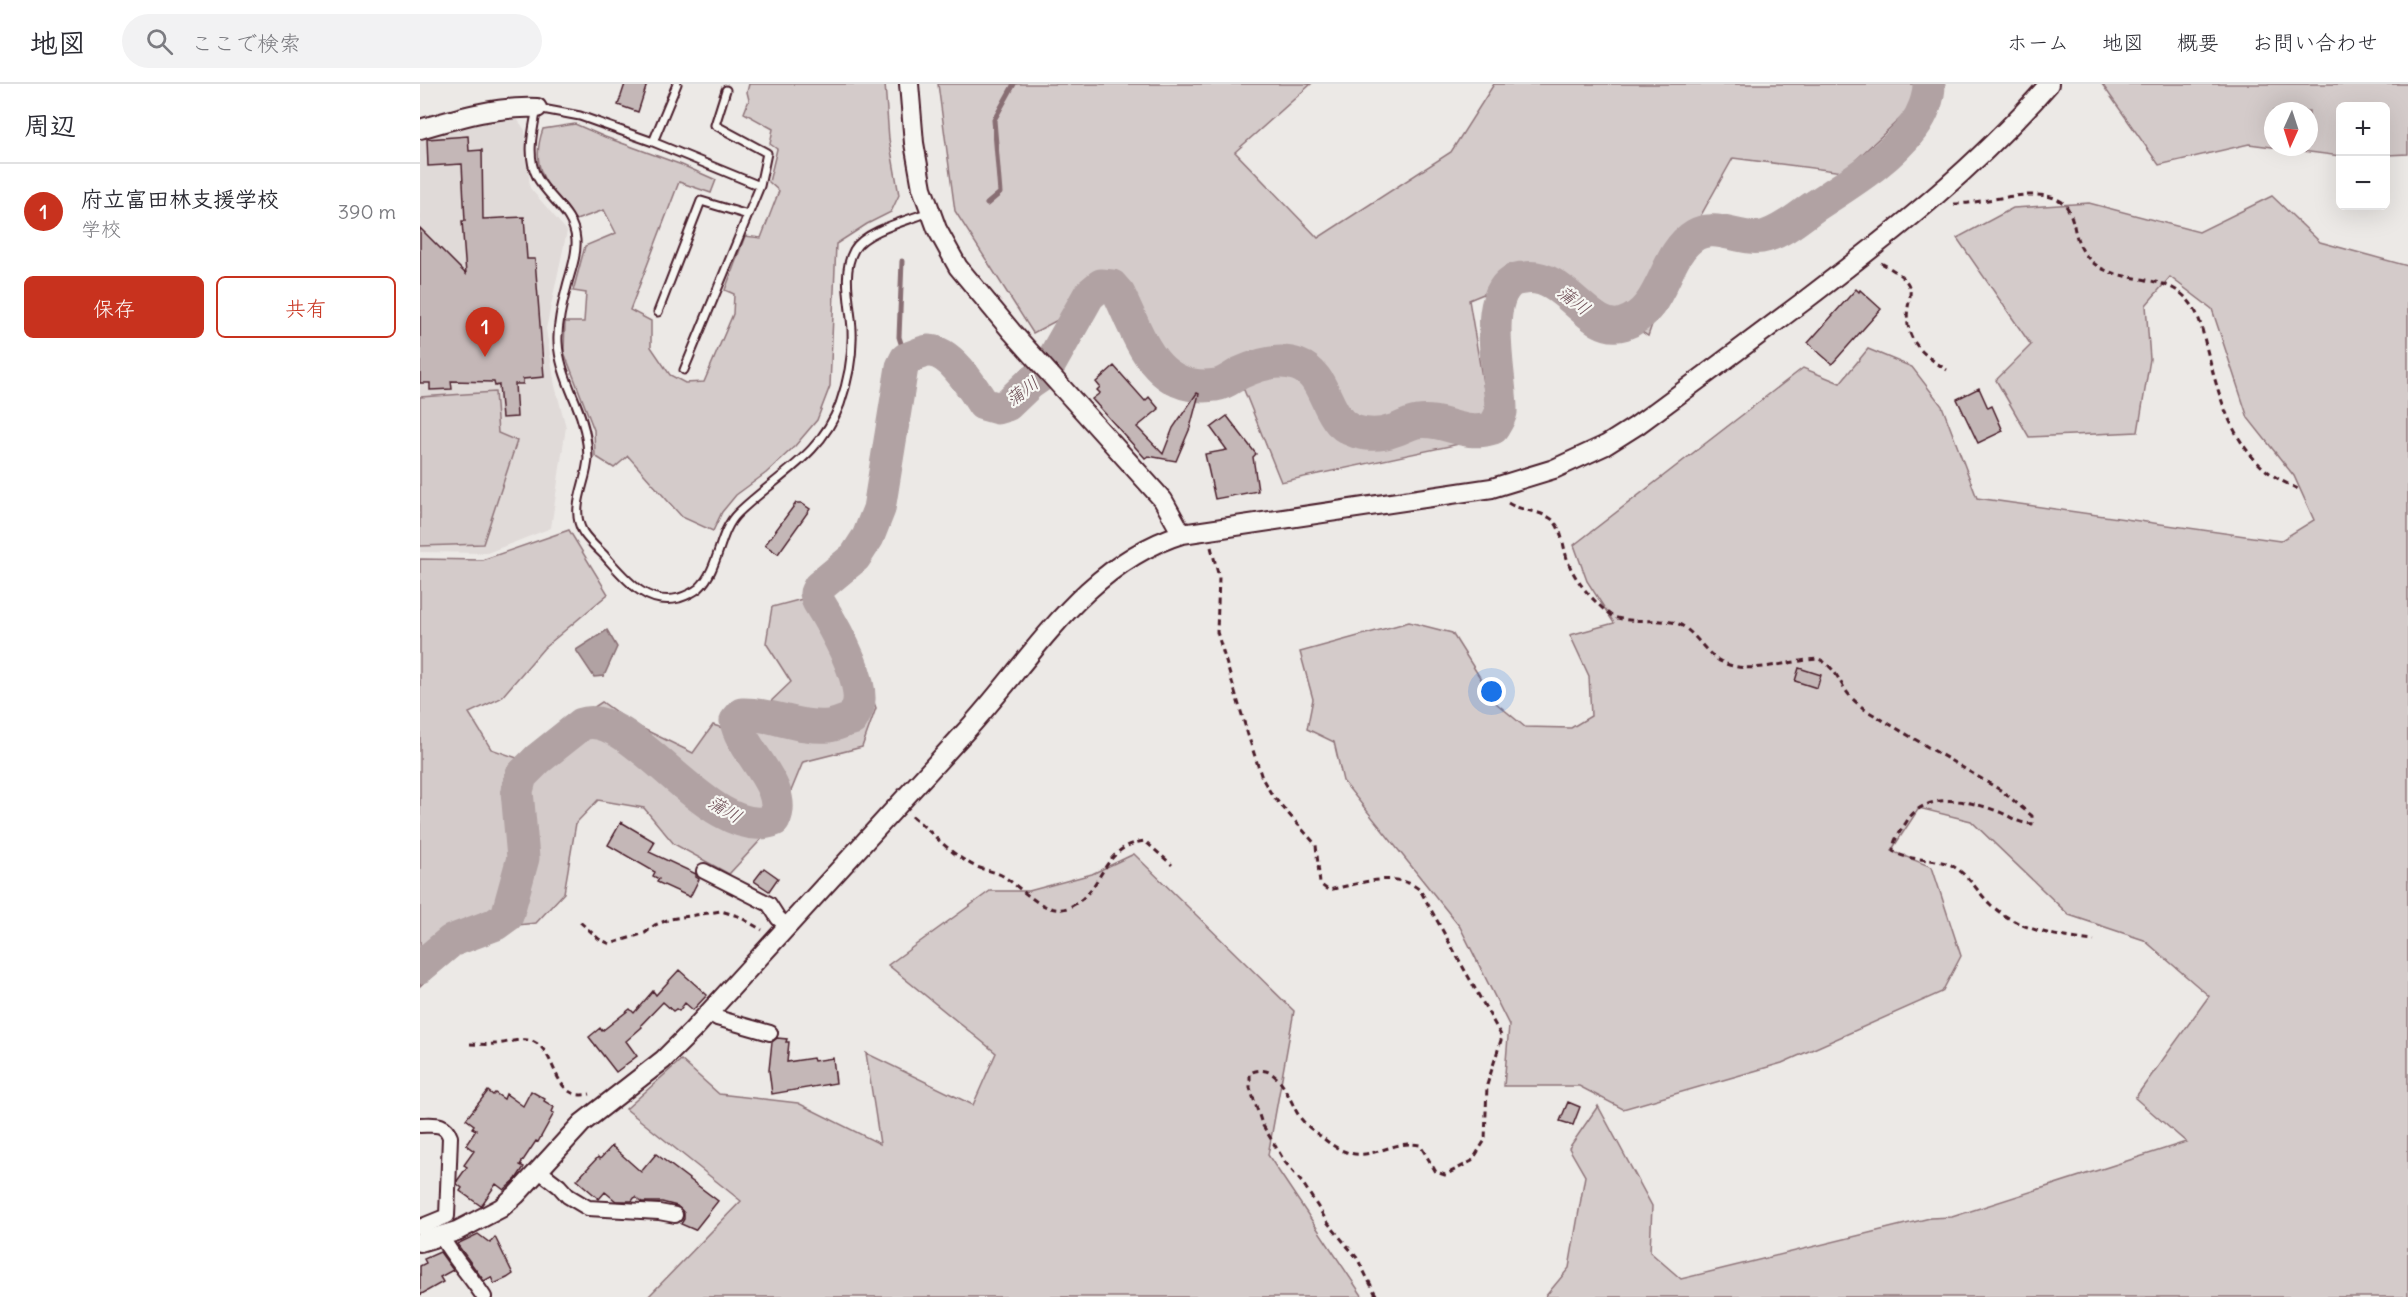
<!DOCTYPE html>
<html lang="ja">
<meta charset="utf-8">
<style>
:root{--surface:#fff;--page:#f2f2f3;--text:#2b2b33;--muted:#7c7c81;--line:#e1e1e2;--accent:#c8321e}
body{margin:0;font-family:Delius,"Klee One",sans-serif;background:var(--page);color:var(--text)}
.controls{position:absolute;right:18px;top:18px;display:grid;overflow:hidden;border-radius:9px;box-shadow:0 6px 24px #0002}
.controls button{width:54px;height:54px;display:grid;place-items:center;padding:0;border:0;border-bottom:2px solid var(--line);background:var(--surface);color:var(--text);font:30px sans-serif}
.compass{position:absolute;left:1844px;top:18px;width:54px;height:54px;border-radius:50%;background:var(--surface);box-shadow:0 6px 24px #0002;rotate:183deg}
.you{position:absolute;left:1072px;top:608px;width:21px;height:21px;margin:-15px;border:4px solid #fff;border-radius:50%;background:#1a73e8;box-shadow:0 0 0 9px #1a73e833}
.badge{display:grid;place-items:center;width:39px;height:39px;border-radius:50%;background:var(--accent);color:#fff;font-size:20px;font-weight:700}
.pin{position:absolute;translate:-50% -50px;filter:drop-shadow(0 2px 3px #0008)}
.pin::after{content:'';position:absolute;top:32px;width:21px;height:18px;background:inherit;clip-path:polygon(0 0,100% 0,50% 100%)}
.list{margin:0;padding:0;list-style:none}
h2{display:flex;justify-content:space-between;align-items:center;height:78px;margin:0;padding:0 24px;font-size:26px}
h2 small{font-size:20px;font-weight:400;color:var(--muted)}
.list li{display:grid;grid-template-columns:39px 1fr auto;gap:18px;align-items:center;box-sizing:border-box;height:96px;padding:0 24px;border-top:2px solid var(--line)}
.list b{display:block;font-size:22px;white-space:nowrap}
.list p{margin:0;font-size:20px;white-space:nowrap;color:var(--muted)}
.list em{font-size:20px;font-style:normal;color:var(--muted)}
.actions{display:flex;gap:12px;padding:18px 24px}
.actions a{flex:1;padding:14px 0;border:2px solid var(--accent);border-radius:9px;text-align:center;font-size:21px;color:var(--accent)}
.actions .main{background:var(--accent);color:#fff}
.icon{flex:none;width:33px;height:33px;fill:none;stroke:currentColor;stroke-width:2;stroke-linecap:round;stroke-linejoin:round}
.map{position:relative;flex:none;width:1988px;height:1213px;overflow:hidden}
header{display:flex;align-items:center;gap:36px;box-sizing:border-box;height:84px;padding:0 30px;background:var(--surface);border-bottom:2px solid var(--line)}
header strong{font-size:28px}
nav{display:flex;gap:33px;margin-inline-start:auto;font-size:21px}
.search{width:420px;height:54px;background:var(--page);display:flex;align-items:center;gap:15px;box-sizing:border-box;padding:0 21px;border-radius:33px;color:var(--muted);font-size:22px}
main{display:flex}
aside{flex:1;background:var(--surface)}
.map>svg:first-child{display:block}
.built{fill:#e0dad8}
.green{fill:#d4cbca;stroke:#8f757a;stroke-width:1.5;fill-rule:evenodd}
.water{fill:#b1a2a3;stroke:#886e73;stroke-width:1.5}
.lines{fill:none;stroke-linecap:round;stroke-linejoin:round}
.stream{stroke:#886e73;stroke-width:5}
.river{stroke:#b1a2a3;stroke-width:33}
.building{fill:#c4b7b7;stroke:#4a1f2b;stroke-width:1.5}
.service-casing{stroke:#4a1f2b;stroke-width:11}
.minor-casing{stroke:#4a1f2b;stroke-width:18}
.tertiary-casing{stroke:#4a1f2b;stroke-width:22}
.path{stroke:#4a1f2b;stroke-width:3;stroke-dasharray:6 4.5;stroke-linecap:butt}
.service{stroke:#f6f6f2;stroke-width:7}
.minor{stroke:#f6f6f2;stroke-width:14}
.tertiary{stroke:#f6f6f2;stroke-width:18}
.labels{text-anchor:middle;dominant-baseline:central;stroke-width:4.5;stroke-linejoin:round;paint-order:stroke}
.water-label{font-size:18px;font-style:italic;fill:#6e4d55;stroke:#f6f6f2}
</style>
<header>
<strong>地図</strong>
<div class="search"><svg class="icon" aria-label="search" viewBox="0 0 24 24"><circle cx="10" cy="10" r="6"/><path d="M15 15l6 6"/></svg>ここで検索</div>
<nav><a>ホーム</a><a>地図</a><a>概要</a><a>お問い合わせ</a></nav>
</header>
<main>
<aside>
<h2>周辺<small></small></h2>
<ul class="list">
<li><span class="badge">1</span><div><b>府立富田林支援学校</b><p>学校</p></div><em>390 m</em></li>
</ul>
<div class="actions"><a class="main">保存</a><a>共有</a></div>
</aside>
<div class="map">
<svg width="1988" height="1213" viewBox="0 0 1988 1213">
<rect width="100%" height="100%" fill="#ece9e6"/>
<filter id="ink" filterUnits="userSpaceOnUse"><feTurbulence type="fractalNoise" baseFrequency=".0167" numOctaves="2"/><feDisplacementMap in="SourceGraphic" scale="12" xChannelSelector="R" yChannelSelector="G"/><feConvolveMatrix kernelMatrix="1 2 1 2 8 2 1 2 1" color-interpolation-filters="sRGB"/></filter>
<g filter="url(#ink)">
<!-- built -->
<path class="built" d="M95,32L105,46L110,104L147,147L126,245L135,302L146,343L131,444L67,469L0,468V53L72,33Z"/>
<!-- green -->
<path class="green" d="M329,0H465L469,55L479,111L471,128L447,140L416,160L410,302L397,336L375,362L346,389L316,411L302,428L293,447L262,433L208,372L194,384L175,372L174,346L144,268L145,238H164L166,209L153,207L165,162L196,149L184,126L156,136C130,105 108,87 123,45L155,40L185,53L262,81L296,96L291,109L259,98L210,226L231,237V263L250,291L265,299L284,298L313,230L314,210L305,206L325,152L341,154L359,107L349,98L357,65L350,60L353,45L324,29L329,16L327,8Z
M518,0H891L815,68L898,154L1031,68L1074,0H1498L1503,13L1423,88L1313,74L1252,183L1228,252L1129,183L1049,216L1072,353L861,398L824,306L762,303L685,211L613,249L535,127Z
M1682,0H1988V70L1966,71V22H1920V72L1829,60L1739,81ZM1853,27H1889V63H1853Z
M1852,112L1900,158L1988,182V1213H1125L1149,1184L1165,1092L1149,1064L1178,1022L1232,1122L1230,1168L1261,1195L1510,1134L1532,1133L1766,1058L1715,1014L1789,912L1724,856L1649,831L1551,737L1499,724L1471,767L1512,783L1541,872L1522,908L1362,979L1203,1025L1159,1002H1084L1089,941L1040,843L923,697L914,658L887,645L893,615L880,568L989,538L1032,549L1076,619L1105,643L1151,644L1171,632L1169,592L1150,551L1194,539L1167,497L1154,461L1383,284L1420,299L1448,265L1492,283L1522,322L1557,414L1860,457L1894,436L1874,392L1828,334L1792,225L1750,193L1726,221L1730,275L1718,348L1609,353L1576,296L1611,261L1537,154L1593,124L1669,119L1779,148Z
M75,308L78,349L97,357L63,460L0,462V313Z
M149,446L188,510L124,564L81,614L49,629L71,665L97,674L182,618L213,640L273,669L293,641L318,649L371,598L346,559L352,523L409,508L442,584L456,624L442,663L383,678L369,712L348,748L309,790L254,760L224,724L178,716L156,739L144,809L116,839L59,845L0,902V475L62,476Z
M714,770L874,927L848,1071L943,1213H228L321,1117L206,1025L261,976L299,1010L378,1019L460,1060L446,969L553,1021L576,969L468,881L570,807H609L672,790Z"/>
<!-- water -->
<path class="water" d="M187,546L197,563L184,592L174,593L156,566Z"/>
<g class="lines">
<!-- stream -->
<path class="stream" d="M567,120L580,109L574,36L594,0
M482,177L479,253L486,275"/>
<!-- river -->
<path class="river" d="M0,883L31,857L76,840L87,832L103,774L97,707L101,692L118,675L162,640C212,622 292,762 354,736C370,704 321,667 316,637L322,630C351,629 379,645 409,642C416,641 424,637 432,635C434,631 437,626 438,622C446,597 411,538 398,517L396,509L399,503L435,473L448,453L459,425L482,283L486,275C492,273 501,268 508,267C530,266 553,304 563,320L577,324L587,321L609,300L625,289L669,211L681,201L692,202L699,210C720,254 735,310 796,301C804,300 813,293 820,289C837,281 859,274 878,281C903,290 904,320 920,338C932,351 956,353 972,347C980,345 989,339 998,338C1025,334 1043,354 1073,344C1076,339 1080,333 1081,328C1082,297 1061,217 1092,197C1095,195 1101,194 1105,194C1145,188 1170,251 1203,240C1245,227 1242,171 1275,151C1296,138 1323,159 1346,152C1363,147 1378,134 1392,124C1428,100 1468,77 1494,42C1503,30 1509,14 1509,0"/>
</g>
<!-- building -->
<path class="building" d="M205,0H227L218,28L198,21Z
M48,52L49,67L62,66L63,135L104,133L107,175H115L124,293L103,295V300H95L97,333L82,334L79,301L75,302L74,298L31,297L32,305L10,306V299H0V144L46,190L42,137H45L42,80L8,82L7,55Z
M1436,205L1439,208L1440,206L1461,225L1412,280L1388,259Z
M694,282L725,317L729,313L739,325L717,343L743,370L753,344L777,309L779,310L770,344L756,377L728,372L725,374L672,315L680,309L677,306L680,303L676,298Z
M1559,304L1568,324L1572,322L1583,347L1558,359L1537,315Z
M807,332L836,370L833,373L838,407L795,415L785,370L807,366L791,344Z
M376,419H381L390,425L358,470L345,461Z
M1379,584L1401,591L1397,604L1375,597Z
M201,738L235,758L229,768L276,790V793L279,795L270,813L237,798L239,795L233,792L235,788L188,761Z
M344,784L358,794L349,807L334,797Z
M259,886L287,911L273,926L265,919L259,927L256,925L253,927L243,918L221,941L222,943L206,957L217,972L196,988L169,953L180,944L182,947L210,925L214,929L233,907L236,911Z
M357,954L367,955L366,958H369L367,978L393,974L394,977L413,974L416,999L352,1010L349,986L352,958Z
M68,1007L73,1011L75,1009L84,1015L86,1010L103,1022L111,1007L125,1015L124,1017L134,1023L132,1028L134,1029L118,1058L116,1057L100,1081L104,1083L96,1095L84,1106L76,1100L61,1122L40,1107L42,1104L37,1100V1097L47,1083L44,1081L54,1067L46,1061L56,1046L52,1044L54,1041L46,1035Z
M1148,1018L1160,1023L1153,1041L1140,1037Z
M192,1062L221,1088L236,1070L298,1117L275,1146L261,1140L264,1135V1129L257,1122L242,1118H222L215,1113L212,1117H196L185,1108L179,1115L157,1096L178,1073L180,1075Z
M58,1150L70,1159L75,1153L93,1190L87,1194L74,1200L71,1193L64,1197L37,1160Z
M20,1168L33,1186L20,1193L23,1198L0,1211V1182L6,1179L4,1175Z"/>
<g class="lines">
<defs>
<path id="service" d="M306,6L295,41L347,69L340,102
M233,58L257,0
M238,228L281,117L328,131
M264,286L340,102L233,58L160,32L117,24C113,46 106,72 117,93C129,115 154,128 156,156C157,170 152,184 148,198C134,252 133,265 155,317C163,336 168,354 168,374C167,399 149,424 163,448C168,456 177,464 184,471C204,493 226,523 259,514C265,512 274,508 279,504C300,484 298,448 318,429C356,392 401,372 420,320C428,297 433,270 432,246C431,222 421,189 434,166C444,147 489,136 509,128"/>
<path id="minor" d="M284,787L349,820L358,834L368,843
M290,928L297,934L350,949
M0,1041C14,1041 25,1038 30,1053L27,1132L0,1143
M118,1086L139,1102L148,1112L168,1124L239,1128L255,1131
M21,1152C33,1174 50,1191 64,1213"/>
<path id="tertiary" d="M489,0L494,59L502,104L517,145L538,183L592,248L743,416L762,450
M0,45C38,34 77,22 117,24
M0,1158L37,1147L81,1124L96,1111L162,1039L243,976L272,947C363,848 454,749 544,649C610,578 664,480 762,450L1072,404L1134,385L1186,361L1216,342C1272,301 1328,259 1384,217C1473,149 1555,85 1629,0"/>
</defs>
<!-- service casing -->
<use href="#service" class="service-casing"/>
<!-- minor casing -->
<use href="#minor" class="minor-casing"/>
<!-- tertiary casing -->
<use href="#tertiary" class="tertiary-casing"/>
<!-- path -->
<path class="path" d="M1534,120C1562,120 1619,101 1642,118C1649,123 1652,134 1654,142C1657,159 1664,174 1679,183C1704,198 1743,191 1765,213C1780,228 1782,246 1787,266C1799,312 1812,364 1854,392C1861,397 1870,401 1878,405
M1461,179C1512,206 1478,212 1490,249C1496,266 1513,277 1527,286
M1088,419C1101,427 1117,426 1130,434C1143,442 1143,467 1149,480C1154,493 1165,507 1175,517C1179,521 1187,529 1192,532C1209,540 1237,534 1256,539C1271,544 1281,562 1293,572C1320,596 1367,576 1399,575C1416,583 1419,599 1430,612C1434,617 1440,621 1444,625L1582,707L1612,732V740C1596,739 1591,732 1577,727C1548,716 1506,707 1487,737C1481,747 1473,755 1473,767C1488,778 1513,773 1531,781C1548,790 1557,807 1570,820C1597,846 1638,853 1674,857
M791,463L799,493L797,548L828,651L842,694L852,711L896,761L900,800L908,806C936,801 976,785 1000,806L1082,953L1067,1001L1065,1056L1052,1077L1025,1091L1016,1088L1000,1061C963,1054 946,1090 903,1054C895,1048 885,1041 879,1032C868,1014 858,976 830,989V1004L842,1040L865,1078L884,1101L908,1139L937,1174L957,1213
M492,732C509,746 529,768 549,779C559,786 573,786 583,792C604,805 628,838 655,820C684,803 682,762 725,757L752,781
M160,838L179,855L190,860L225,849L235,841L250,835L301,827L318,832L342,846
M50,960C58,960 66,961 74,960C87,960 104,951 116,959C138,972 133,1018 170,1010"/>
<!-- service -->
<use href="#service" class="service"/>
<!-- minor -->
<use href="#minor" class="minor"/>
<!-- tertiary -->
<use href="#tertiary" class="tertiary"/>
</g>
</g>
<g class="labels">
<!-- water labels -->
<g class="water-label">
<text transform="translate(1154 216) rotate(38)">蒲川</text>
<text transform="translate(602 307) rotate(-37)">蒲川</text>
<text transform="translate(305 725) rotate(31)">蒲川</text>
</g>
</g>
</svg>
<div class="controls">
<button>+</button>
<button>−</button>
</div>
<svg class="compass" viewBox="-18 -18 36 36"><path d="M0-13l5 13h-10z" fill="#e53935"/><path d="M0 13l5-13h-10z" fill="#7c7c81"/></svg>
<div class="you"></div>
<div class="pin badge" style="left:65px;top:273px">1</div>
</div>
</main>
